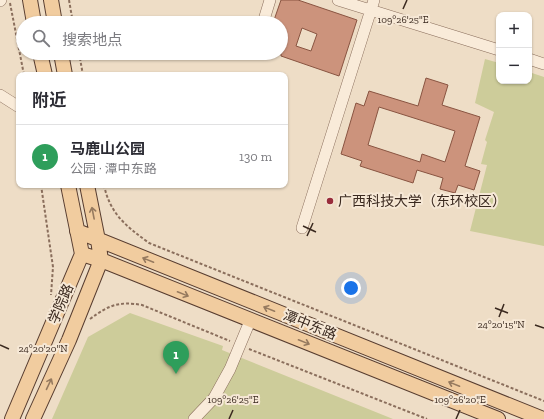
<!DOCTYPE html>
<html lang="zh">
<meta charset="utf-8">
<style>
:root{--surface:#fff;--page:#f2f2f3;--text:#2b2b33;--muted:#7c7c81;--line:#e1e1e2;--accent:#7c3aed}
body{margin:0;font-family:"Zilla Slab","Noto Sans SC",serif;background:var(--page);color:var(--text)}
.controls{position:absolute;right:12px;top:12px;display:grid;overflow:hidden;border-radius:8px;box-shadow:0 1px 3px #0004}
.controls button{width:36px;height:36px;display:grid;place-items:center;padding:0;border:0;border-bottom:1px solid var(--line);background:var(--surface);color:var(--text);font:20px sans-serif}
.you{position:absolute;left:351px;top:288px;width:14px;height:14px;margin:-10px;border:3px solid #fff;border-radius:50%;background:#1a73e8;box-shadow:0 0 0 6px #1a73e833}
.badge{display:grid;place-items:center;width:26px;height:26px;border-radius:50%;background:var(--accent);color:#fff;font-size:13px;font-weight:700}
.pin{position:absolute;translate:-50% -33px;filter:drop-shadow(0 1px 2px #0008)}
.pin::after{content:'';position:absolute;top:21px;width:14px;height:12px;background:inherit;clip-path:polygon(0 0,100% 0,50% 100%)}
.list{margin:0;padding:0;list-style:none}
h2{display:flex;justify-content:space-between;align-items:center;height:52px;margin:0;padding:0 16px;font-size:17px}
h2 small{font-size:13px;font-weight:400;color:var(--muted)}
.list li{display:grid;grid-template-columns:26px 1fr auto;gap:12px;align-items:center;box-sizing:border-box;height:64px;padding:0 16px;border-top:1px solid var(--line)}
.list b{display:block;font-size:15px;white-space:nowrap}
.list p{margin:0;font-size:13px;white-space:nowrap;color:var(--muted)}
.list em{font-size:13px;font-style:normal;color:var(--muted)}
.icon{flex:none;width:22px;height:22px;fill:none;stroke:currentColor;stroke-width:2;stroke-linecap:round;stroke-linejoin:round}
.map{position:relative;flex:none;width:544px;height:419px;overflow:hidden}
.search{position:absolute;background:var(--surface);box-shadow:0 1px 3px #0004;left:16px;top:16px;width:272px;height:44px;display:flex;align-items:center;gap:10px;box-sizing:border-box;padding:0 14px;border-radius:22px;color:var(--muted);font-size:15px}
.panel{position:absolute;background:var(--surface);box-shadow:0 1px 3px #0004;left:16px;top:72px;width:272px;height:116px;border-radius:8px}
.map>svg:first-child{display:block}
.green{fill:#cdcc9a}
.building{fill:#cc937c;stroke:#895441;fill-rule:evenodd}
.lines{fill:none;stroke-linecap:round;stroke-linejoin:round}
.minor-casing{stroke:#8a6e5c;stroke-width:12}
.major-casing{stroke:#583d30;stroke-width:16}
.path{stroke:#8a6e5c;stroke-width:2;stroke-dasharray:3 2;stroke-linecap:butt}
.minor{stroke:#f9ebd9;stroke-width:11}
.major{stroke:#f1cc9f;stroke-width:14}
.oneway{stroke:#967a5f}
.ticks{fill:none;stroke:#3a291f;stroke-width:1.5}
.poi-dot{fill:#982c3b;stroke:#f6e8d6;stroke-width:1.5}
.labels{text-anchor:middle;dominant-baseline:central;stroke-width:4;stroke-linejoin:round;paint-order:stroke}
.poi-label{font-size:14px;fill:#3a291f;stroke:#f6e8d6;text-anchor:start}
.street-label{font-size:14px;fill:#3a291f;stroke:#f6e8d6}
.ticks-label{font-size:10px;text-anchor:middle;fill:#3a291f;stroke:#f6e8d6;stroke-width:4;stroke-linejoin:round;paint-order:stroke}
</style>
<div class="map">
<svg width="544" height="419" viewBox="0 0 544 419">
<rect width="100%" height="100%" fill="#eeddc6"/>
<!-- green -->
<path class="green" d="M485,59L499,63V81H529V72L544,77V246L470,231L487,165L481,164L487,142L485,140L494,112L475,103Z
M130,313L223,346L222,350L393,419H52L88,337Z"/>
<!-- building -->
<path class="building" d="M281,0H298L357,20L339,76L281,56V23H273ZM302,28L317,34L311,51L296,46Z
M426,78L448,85L442,105L480,117L465,166L480,171L474,190L458,185L455,193L440,189L443,178L417,170L413,183L360,166L362,161L341,154L356,103L364,106L369,91L418,106ZM379,107L455,131L445,162L422,154L420,162L368,145Z"/>
<g class="lines">
<defs>
<path id="minor" d="M338,0L499,50
M0,1L1,0
M263,23L270,0
M529,59L544,64
M0,95L19,107
M302,228L374,0
M194,419L214,398L230,369L250,321"/>
<path id="major" d="M30,0L34,23
M51,0L55,23
M40,53L45,75
M61,53L65,75
M77,231L543,419
M82,254L101,260L498,419
M12,419L82,254L68,185
M33,419L69,340L101,260L98,240L87,185"/>
</defs>
<!-- minor casing -->
<use href="#minor" class="minor-casing"/>
<!-- major casing -->
<use href="#major" class="major-casing"/>
<!-- path -->
<path class="path" d="M69,0L73,23
M10,3L24,75
M79,53L83,75
M41,185L53,267L51,295
M104,185C110,214 126,226 149,243L544,401
M90,319C109,305 119,301 142,305L230,341
M249,349L427,419"/>
<!-- minor -->
<use href="#minor" class="minor"/>
<!-- major -->
<use href="#major" class="major"/>
</g>
<!-- one-way arrows -->
<defs><path id="oneway-shaft" d="M-6 0H5M1.5-3L5.5 0L1.5 3" fill="none" stroke-width="1.6" stroke-linecap="round" stroke-linejoin="round"/></defs>
<g class="oneway">
<use href="#oneway-shaft" transform="translate(93 213) rotate(-101)"/>
<use href="#oneway-shaft" transform="translate(148 260) rotate(-158)"/>
<use href="#oneway-shaft" transform="translate(183 294) rotate(22)"/>
<use href="#oneway-shaft" transform="translate(269 309) rotate(-158)"/>
<use href="#oneway-shaft" transform="translate(304 342) rotate(22)"/>
<use href="#oneway-shaft" transform="translate(49 384) rotate(-65)"/>
<use href="#oneway-shaft" transform="translate(454 384) rotate(-158)"/>
</g>
<!-- ticks -->
<path class="ticks" d="M403,9L407,0M303,226L316,232M307,236L313,223M495,308L508,313M499,317L504,304M535,325L544,328M0,345L9,349M229,419L233,410M456,419L460,410"/>
<!-- markers -->
<circle class="poi-dot" cx="330" cy="201" r="4"/>
<g class="labels">
<!-- poi labels -->
<g class="poi-label">
<text x="338" y="201">广西科技大学（东环校区）</text>
</g>
<!-- street labels -->
<g class="street-label">
<text transform="translate(61 304) rotate(-67)">学院路</text>
<text transform="translate(310 325) rotate(22)">潭中东路</text>
</g>
</g>
<g class="ticks-label">
<text x="403" y="23">109°26'25"E</text>
<text x="501" y="328">24°20'15"N</text>
<text x="43" y="352">24°20'20"N</text>
<text x="233" y="403">109°26'25"E</text>
<text x="460" y="403">109°26'20"E</text>
</g>
</svg>
<div class="controls">
<button>+</button>
<button>−</button>
</div>
<div class="you"></div>
<div class="pin badge" style="left:176px;top:374px;background:#2e9e5b">1</div>
<div class="search"><svg class="icon" aria-label="search" viewBox="0 0 24 24"><circle cx="10" cy="10" r="6"/><path d="M15 15l6 6"/></svg>搜索地点</div>
<section class="panel">
<h2>附近<small></small></h2>
<ul class="list">
<li><span class="badge" style="background:#2e9e5b">1</span><div><b>马鹿山公园</b><p>公园 · 潭中东路</p></div><em>130 m</em></li>
</ul>
</section>
</div>
